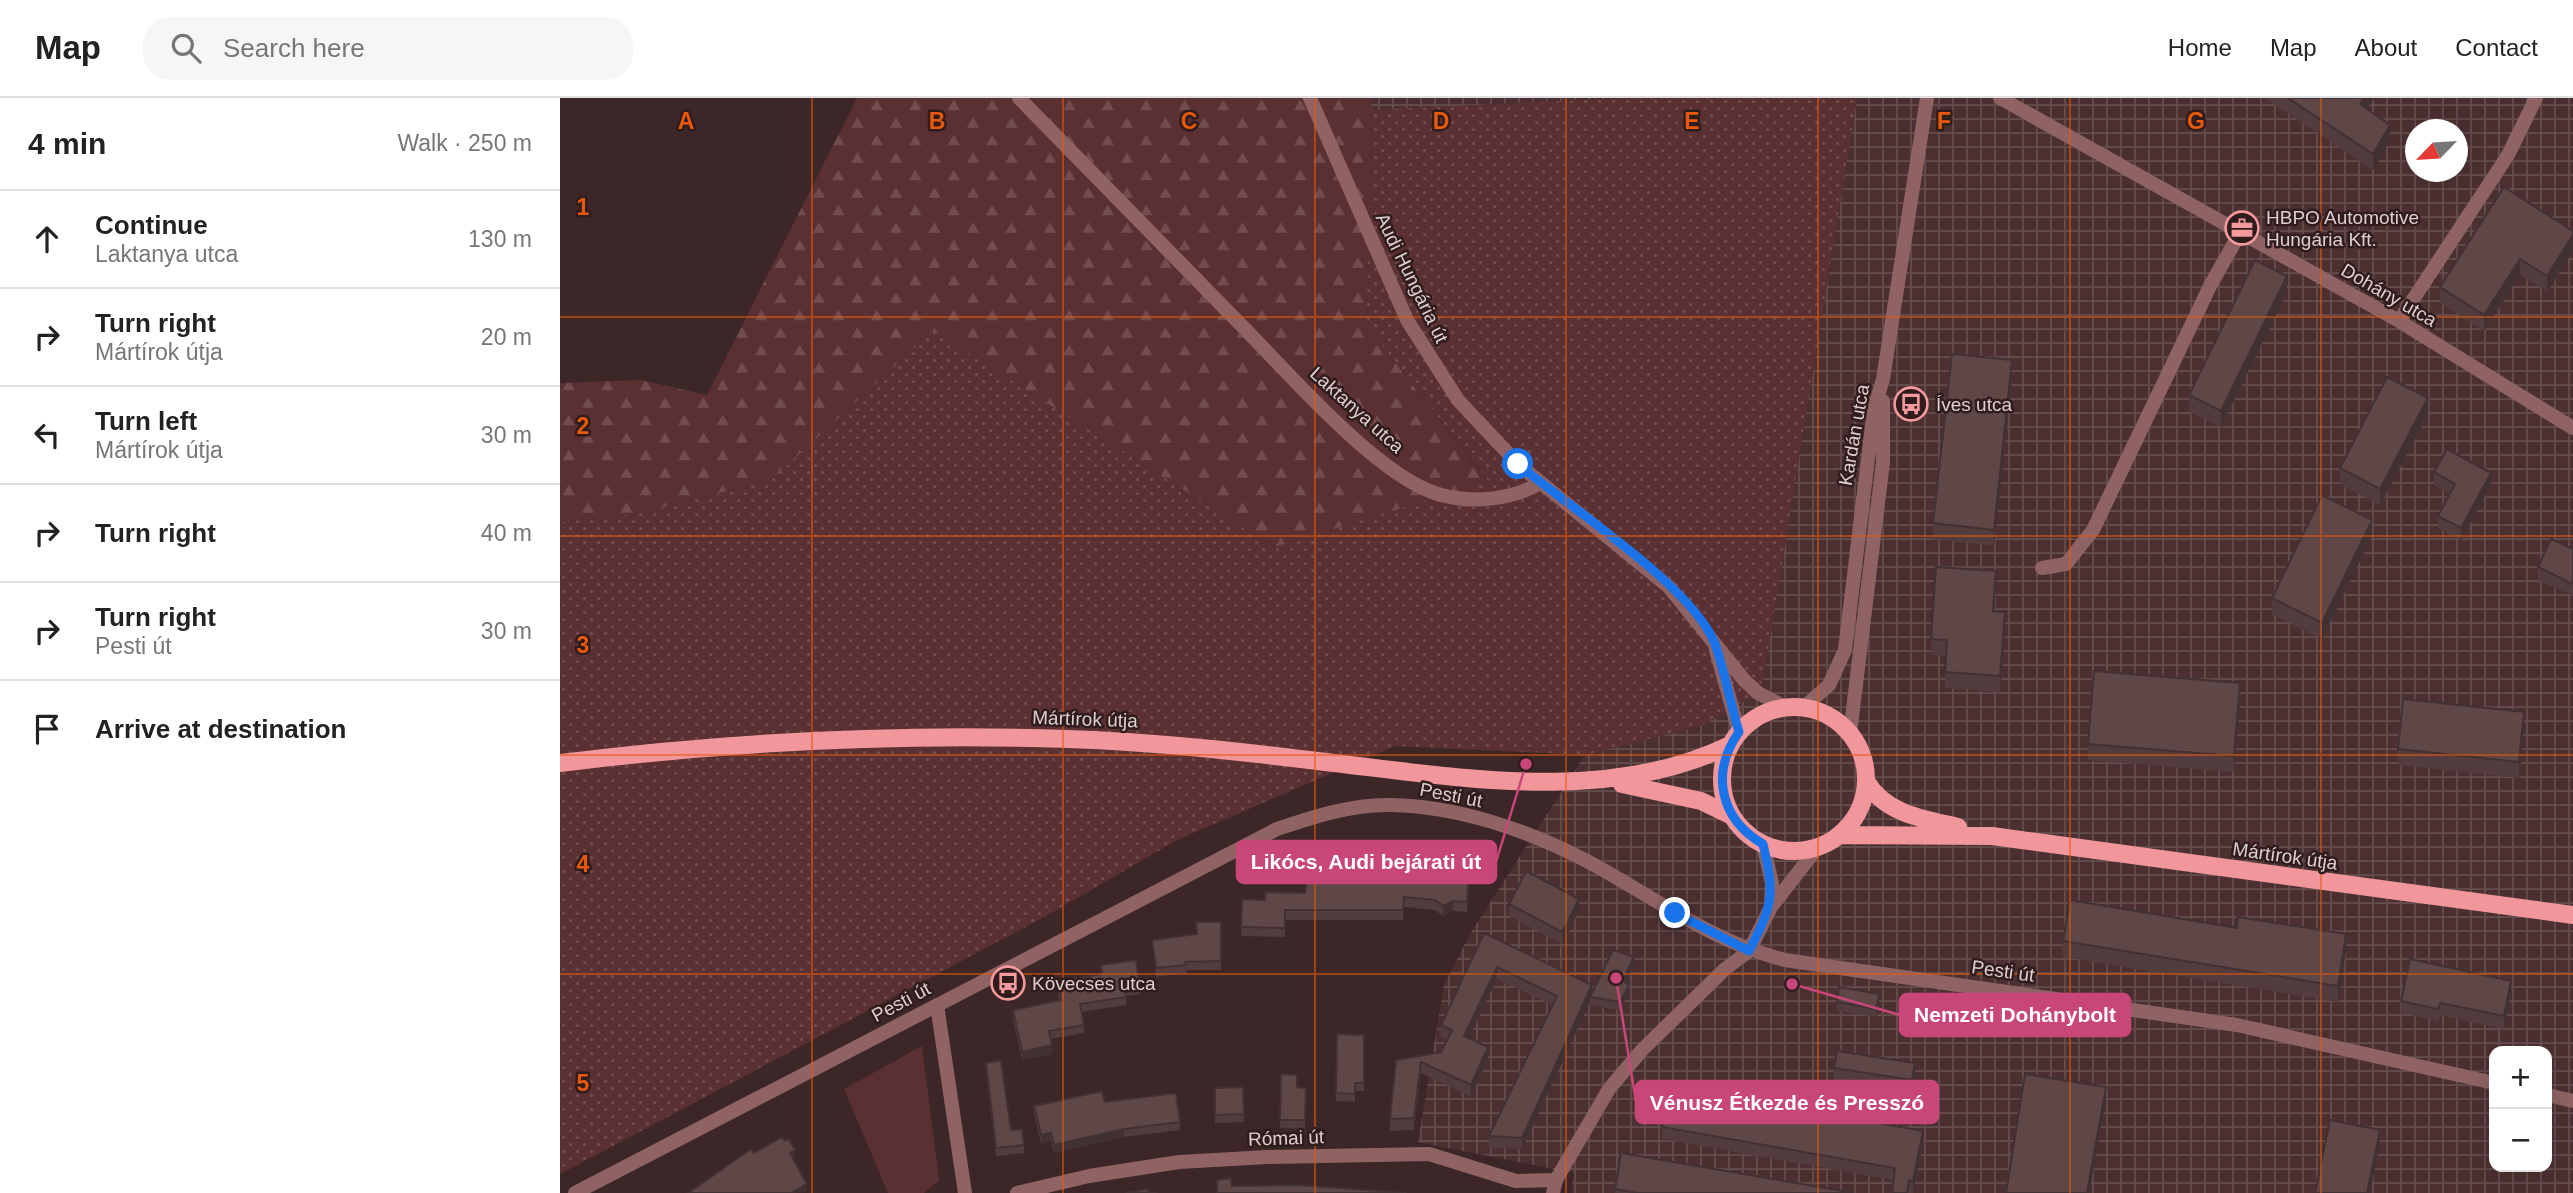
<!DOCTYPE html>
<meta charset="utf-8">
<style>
:root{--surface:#fff;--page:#f6f6f6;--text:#222;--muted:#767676;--line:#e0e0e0}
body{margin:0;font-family:Helvetica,sans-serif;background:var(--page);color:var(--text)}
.controls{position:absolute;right:21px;bottom:21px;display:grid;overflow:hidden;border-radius:14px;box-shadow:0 7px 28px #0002}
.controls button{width:63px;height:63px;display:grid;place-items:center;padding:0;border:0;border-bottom:2px solid var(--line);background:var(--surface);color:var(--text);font:35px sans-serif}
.compass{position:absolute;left:1845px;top:21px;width:63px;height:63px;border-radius:50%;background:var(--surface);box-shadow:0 7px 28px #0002;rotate:245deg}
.stop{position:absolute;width:21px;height:21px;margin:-16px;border:5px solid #1a73e8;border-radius:50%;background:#fff}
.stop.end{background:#1a73e8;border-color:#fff;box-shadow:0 2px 7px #0008}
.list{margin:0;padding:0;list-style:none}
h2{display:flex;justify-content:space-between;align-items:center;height:91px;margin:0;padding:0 28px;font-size:30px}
h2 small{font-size:23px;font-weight:400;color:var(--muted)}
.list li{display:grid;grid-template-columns:46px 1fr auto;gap:21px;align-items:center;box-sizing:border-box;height:98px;padding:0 28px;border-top:2px solid var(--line)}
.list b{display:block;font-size:26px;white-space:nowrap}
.list p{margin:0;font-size:23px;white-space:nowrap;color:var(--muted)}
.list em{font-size:23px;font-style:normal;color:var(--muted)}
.icon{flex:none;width:38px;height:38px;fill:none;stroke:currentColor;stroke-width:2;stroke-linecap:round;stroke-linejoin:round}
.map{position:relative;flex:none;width:2013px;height:1095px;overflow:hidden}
header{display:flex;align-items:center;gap:42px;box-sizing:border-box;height:98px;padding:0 35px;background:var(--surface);border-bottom:2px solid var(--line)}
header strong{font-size:33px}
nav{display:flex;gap:38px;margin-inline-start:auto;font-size:24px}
.search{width:490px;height:63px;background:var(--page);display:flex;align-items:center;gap:18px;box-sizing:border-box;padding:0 24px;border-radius:28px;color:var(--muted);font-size:26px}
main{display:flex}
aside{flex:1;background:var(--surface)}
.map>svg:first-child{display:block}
.industrial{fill:url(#industrial-grid);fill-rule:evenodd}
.grass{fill:url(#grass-dots)}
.forest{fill:url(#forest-firs)}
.park{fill:#5b3032}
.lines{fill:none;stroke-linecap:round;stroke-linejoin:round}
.minor{stroke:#8f6364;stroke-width:14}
.tertiary{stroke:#8f6364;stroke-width:14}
.primary{stroke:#f1969a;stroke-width:18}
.wall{fill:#523c3d}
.shaded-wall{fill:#423132}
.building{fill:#5f4647;stroke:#423132;stroke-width:2}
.route{stroke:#1a73e8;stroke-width:9}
.grid{fill:none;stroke:#e8590c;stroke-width:2;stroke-opacity:0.55}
.labels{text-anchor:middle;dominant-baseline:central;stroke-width:5;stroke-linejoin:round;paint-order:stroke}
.poi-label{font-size:19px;fill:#decfcf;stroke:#311c1d;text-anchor:start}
.street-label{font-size:19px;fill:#decfcf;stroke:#311c1d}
.grid-label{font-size:23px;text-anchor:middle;font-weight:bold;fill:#e8590c;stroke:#311c1d;stroke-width:5;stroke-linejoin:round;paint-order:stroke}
.leader{fill:none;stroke:#c94678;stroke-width:2.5}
.callout-dot{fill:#c94678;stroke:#311c1d;stroke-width:2.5}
.callout{fill:#c94678;stroke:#c94678;stroke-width:2.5}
.callout-label{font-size:21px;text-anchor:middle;font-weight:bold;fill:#fff}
</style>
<header>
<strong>Map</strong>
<div class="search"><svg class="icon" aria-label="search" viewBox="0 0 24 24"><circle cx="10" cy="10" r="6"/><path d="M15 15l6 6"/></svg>Search here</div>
<nav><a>Home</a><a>Map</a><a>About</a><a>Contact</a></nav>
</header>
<main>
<aside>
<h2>4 min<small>Walk · 250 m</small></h2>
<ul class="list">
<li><svg class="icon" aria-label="ahead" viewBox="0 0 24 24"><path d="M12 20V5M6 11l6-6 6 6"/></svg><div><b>Continue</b><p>Laktanya utca</p></div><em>130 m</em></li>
<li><svg class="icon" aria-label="right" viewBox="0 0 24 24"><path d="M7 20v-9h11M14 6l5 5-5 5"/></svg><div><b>Turn right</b><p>Mártírok útja</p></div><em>20 m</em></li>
<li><svg class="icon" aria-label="left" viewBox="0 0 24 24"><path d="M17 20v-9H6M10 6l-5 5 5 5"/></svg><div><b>Turn left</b><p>Mártírok útja</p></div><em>30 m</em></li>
<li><svg class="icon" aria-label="right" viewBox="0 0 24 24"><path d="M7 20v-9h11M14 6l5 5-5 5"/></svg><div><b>Turn right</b></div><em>40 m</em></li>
<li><svg class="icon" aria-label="right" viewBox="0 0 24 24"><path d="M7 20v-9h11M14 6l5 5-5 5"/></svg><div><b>Turn right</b><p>Pesti út</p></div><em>30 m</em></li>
<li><svg class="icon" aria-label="arrive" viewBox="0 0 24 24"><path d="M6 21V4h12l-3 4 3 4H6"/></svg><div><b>Arrive at destination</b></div></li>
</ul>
</aside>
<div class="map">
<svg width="2013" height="1095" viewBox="0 0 2013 1095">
<defs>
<pattern id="industrial-grid" width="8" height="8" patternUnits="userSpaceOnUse" patternTransform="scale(1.75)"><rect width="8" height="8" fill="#4c3031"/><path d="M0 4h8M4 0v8" fill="none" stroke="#654d4e"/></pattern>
<pattern id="grass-dots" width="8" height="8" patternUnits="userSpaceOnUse" patternTransform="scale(1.75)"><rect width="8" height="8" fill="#5b3032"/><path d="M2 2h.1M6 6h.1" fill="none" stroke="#724d4f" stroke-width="1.8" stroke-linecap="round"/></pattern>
<pattern id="forest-firs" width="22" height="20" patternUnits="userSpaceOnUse" patternTransform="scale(1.75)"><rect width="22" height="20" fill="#5b3032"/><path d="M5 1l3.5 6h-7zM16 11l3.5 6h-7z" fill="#724d4f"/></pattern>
</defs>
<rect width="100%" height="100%" fill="#3c2627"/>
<!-- industrial -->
<path class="industrial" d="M809,0H1066L812,12Z
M1297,0H2013V1095H1011L1014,1075L858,1044L884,887L910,836L1025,657L1141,628L1198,595L1204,577ZM1856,32H1898V74H1856ZM1934,953H1987V1069H1934Z"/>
<!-- grass -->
<path class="grass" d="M1066,0H1297L1204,577L1198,595L1141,628L1025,657L835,648L619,741L488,817L0,1076V424L75,416L211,382L372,232L714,449L928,383L806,227L812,12Z"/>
<!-- forest -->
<path class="forest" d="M297,0H809L812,12L806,227L928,384L714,449L373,233L211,382L75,416L0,424V285L81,282L147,297Z"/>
<!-- park -->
<path class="park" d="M362,948L379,1082L364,1095H328L284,991Z"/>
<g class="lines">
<!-- minor -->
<path class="minor" d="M459,0C535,77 610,154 685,231C730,277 818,378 878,396C910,406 952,402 980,385
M1440,0L1839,223L2013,330
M1839,223L1948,57L1976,0
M1482,470L1506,466L1533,432L1651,186L1680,135
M1244,609L1269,587L1285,552L1314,311L1323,281L1367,0
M1290,636L1323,364V303
M1203,746L1212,785L1211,809
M377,907L405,1095
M1987,997L2013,1003
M15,1095L717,731C753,719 792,706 831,707C896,708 968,732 1025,762C1095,799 1147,842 1225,862L1677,927L1934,985
M457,1095L529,1078L619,1064L708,1059L869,1056L956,1083L996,1082
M993,1095L996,1082L1049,991L1082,952L1165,871L1189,853L1211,809L1258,749"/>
<!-- tertiary -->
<path class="tertiary" d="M750,0L847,222L898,302L958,366L1109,489L1184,582L1198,595L1225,609
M1156,552L1179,634"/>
<!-- primary -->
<path class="primary" d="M1162 681a72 72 0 1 1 144 0a72 72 0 1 1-144 0Z
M0,665C169,644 338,635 508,641C597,644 685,654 774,665C903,680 1049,706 1170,647
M1306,683C1325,716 1364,721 1398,729
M1062,686L1141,703L1172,718
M1279,737L1432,738L2013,817"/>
</g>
<!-- wall -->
<path class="wall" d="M1704,0H1814L1807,11L1830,43L1813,72Z
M2013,133V153L1987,194L1960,177L1924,233L1880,205V189Z
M1727,194L1661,329L1629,314V297Z
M1452,279L1434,448L1373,441V425Z
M1868,317L1820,407L1780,386V370Z
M1874,374L1931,387L1901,443L1878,430V418L1890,395L1874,387Z
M1812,438L1762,541L1712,516V500Z
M2013,451V498L1978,482V469Z
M1436,489L1434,513L1445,530L1440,594L1385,590L1386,558L1371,557V541Z
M1680,601L1674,674L1528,662V646Z
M1964,630L1959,680L1838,667V651Z
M909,788L907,814L893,813L883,818L875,812L844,809L843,822H725V839L681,838L682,801L705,802L745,795Z
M949,806L1019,813L1002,846L949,818Z
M661,824V872H626V875L596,879L592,842L636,836Z
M924,835L1032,894L1074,867L1066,885L1069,895L1060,912L1030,907V904L962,1051L929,1050V1038L992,907L937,881L909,940L928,961L911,999L861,975L854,1032L830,1033V1021L836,962L881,954L887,942L881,939V927Z
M1503,843L1786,852L1778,904L1503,859Z
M541,867L580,888V896L566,898V907L521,914L524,927V935L490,941L492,956L462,962L453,921V912L499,902L497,884L541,876Z
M1951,895L1944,931L1880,917L1878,923L1841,915V903Z
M1277,904H1319L1316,919L1277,913Z
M777,936L804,937V993H795V1004L776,1003Z
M426,965L451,1032L464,1047V1055L436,1058L426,973Z
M1274,970L1355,977L1352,994L1274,982Z
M721,976L737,989L746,990L745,1031L720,1030Z
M683,989L684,1024L655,1025V990Z
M474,1008L620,1024V1032L564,1039L494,1055L491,1043L481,1046L474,1016Z
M1102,1029L1363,1045L1353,1095H1332L1333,1082L1102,1041Z
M1055,1091L1294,1095H1055Z"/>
<!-- shaded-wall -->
<path class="shaded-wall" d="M1804,0H1814L1800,22V6Z
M1830,27V43L1813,72V56Z
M2013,137V153L1987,194V178Z
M1960,161V177L1924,233V217Z
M1727,178V194L1661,329V313Z
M1452,262V279L1434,448V432Z
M1868,300V317L1820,407V391Z
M1931,375V387L1901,443V430Z
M1812,422V438L1762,541V525Z
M1436,473V489L1433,529V513Z
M1445,514V530L1440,594V578Z
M1680,585V601L1674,674V658Z
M1964,614V630L1959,680V664Z
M1019,801V813L1002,846V834Z
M893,803V813L883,818V808Z
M1786,836V852L1778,904V888Z
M1074,859V867L1063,892V883Z
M937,869V881L904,950V938Z
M1951,883V895L1944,931V918Z
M1032,887V899H1030V904L962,1051V1040Z
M1069,887V895L1060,912V904Z
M1319,896V904L1316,919V911Z
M492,947V956L462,962V954Z
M928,949V961L911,999V987Z
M861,964V975L854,1032V1020Z
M1355,965V977L1352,994V982Z
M1546,989V1001L1529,1095H1527Z
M564,1031V1039L494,1055V1047Z
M1820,1032V1045L1810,1095H1807Z
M1363,1033V1045L1353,1095V1083Z
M491,1035V1043L481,1046V1037Z
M235,1052V1061L230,1063V1055Z
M247,1086V1094L231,1095Z"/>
<!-- building -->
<path class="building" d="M1728,0H1804L1800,6L1830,27L1813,56Z
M1944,89L2013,133V137L1987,178L1960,161L1924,217L1880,189Z
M1695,162L1727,178L1661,313L1629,297Z
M1392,256L1452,262L1434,432L1373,425Z
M1827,279L1868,300L1820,391L1780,370Z
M1887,351L1931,375L1901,430L1878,418L1895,386L1874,374Z
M1762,397L1812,422L1762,525L1712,500Z
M1991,441L2013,451V486L1978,469Z
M1376,469L1436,473L1433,513L1445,514L1440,578L1385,574L1387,542L1371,541Z
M1534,573L1680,585L1674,658L1528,646Z
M1843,601L1964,614L1959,664L1838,651Z
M805,769L909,778L907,804L893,803L883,808L875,802L844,799L843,812H725V830L681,829L682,801L705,802V794L745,795L746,785H768V780L804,781Z
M966,773L1019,801L1002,834L949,806Z
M1510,802L1677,830L1678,819L1786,836L1778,888L1503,843Z
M636,824H661V863L625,864L626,867L596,870L592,842L637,836Z
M924,835L1032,887L962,1040L929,1038L997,898L937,869L904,938L928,949L911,987L861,964L854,1020L830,1021L836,962L881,954L892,932L881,927Z
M1053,852L1074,859L1063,883L1069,887L1060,904L1030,899Z
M1850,861L1951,883L1944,918L1880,905L1878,911L1841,903Z
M576,862L580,888L565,890L566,899L520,906L524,927L489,933L492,947L462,954L453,912L501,902L497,884L542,876L541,867Z
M1279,889L1319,896L1316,911L1277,904Z
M777,936L804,937V985H795V996L776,995Z
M1277,953L1355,965L1352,982L1274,970Z
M441,962L451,1032L462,1031L464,1047L436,1050L426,965Z
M721,976L737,977V989L746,990L745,1022H720Z
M1465,976L1546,989L1527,1095H1446Z
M1108,988L1363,1033L1353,1083L1349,1082L1347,1095H1332L1335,1070L1102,1029Z
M683,989L684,1016L655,1017V990Z
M542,993L545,1004L616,995L620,1024L564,1031L494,1047L491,1035L481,1037L474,1008Z
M1770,1022L1820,1032L1807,1095H1755Z
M222,1039L225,1043L229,1041L235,1052L230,1055L247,1086L231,1095H128L191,1051L194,1055Z
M1061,1055L1294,1095H1078L1055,1091Z
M671,1080L672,1088L738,1087L847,1095H657V1082Z
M588,1091L589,1095L597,1094V1095H566Z"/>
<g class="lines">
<!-- route -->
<path class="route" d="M958,366C1008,409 1132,487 1155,546C1165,574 1170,605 1179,634C1150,675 1160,721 1203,746C1215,798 1213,806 1189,853L1115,815"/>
</g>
<!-- grid -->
<path class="grid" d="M252,0V1095M503,0V1095M755,0V1095M1006,0V1095M1258,0V1095M1510,0V1095M1761,0V1095M0,219H2013M0,438H2013M0,657H2013M0,876H2013"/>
<!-- icons -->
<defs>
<symbol id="office-ring" viewBox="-11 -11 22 22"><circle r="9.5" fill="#311c1d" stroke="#f59b9e" stroke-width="1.5"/><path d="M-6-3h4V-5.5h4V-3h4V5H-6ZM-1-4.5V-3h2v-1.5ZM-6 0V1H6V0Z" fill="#f59b9e"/></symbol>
<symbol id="bus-ring" viewBox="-11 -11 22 22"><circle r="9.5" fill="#311c1d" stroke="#f59b9e" stroke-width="1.5"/><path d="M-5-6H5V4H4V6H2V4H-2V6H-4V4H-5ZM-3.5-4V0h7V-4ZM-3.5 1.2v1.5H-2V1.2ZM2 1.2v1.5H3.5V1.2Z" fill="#f59b9e"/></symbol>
</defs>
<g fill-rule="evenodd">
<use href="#office-ring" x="1663" y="111" width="38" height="38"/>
<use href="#bus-ring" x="1332" y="287" width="38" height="38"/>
<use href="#bus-ring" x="429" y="866" width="38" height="38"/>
</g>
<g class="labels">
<!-- poi labels -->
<g class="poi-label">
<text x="1706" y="119">HBPO Automotive<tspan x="1706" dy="22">Hungária Kft.</tspan></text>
<text x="1376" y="306">Íves utca</text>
<text x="472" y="885">Kövecses utca</text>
</g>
<!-- street labels -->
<g class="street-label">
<text transform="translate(852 180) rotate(64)">Audi Hungária út</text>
<text transform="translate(1829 197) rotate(30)">Dohány utca</text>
<text transform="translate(797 312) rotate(42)">Laktanya utca</text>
<text transform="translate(1294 337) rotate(-80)">Kardán utca</text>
<text transform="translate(525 621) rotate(2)">Mártírok útja</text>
<text transform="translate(891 697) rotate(11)">Pesti út</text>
<text transform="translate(1725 758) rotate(8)">Mártírok útja</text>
<text transform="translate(1443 873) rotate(8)">Pesti út</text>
<text transform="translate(341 904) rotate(-28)">Pesti út</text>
<text transform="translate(726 1040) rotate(-2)">Római út</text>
</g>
</g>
<g class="grid-label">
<text x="126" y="31">A</text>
<text x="377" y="31">B</text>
<text x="629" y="31">C</text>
<text x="881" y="31">D</text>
<text x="1132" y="31">E</text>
<text x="1384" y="31">F</text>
<text x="1636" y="31">G</text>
<text x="23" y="117">1</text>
<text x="23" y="336">2</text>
<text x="23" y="555">3</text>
<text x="23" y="774">4</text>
<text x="23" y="993">5</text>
</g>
<!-- callouts -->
<path class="leader" d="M966 666L936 764M1232 886L1340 917M1056 880L1076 1004"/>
<g class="callout-dot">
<circle cx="966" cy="666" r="7"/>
<circle cx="1232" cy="886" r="7"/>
<circle cx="1056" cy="880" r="7"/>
</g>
<g class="callout">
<rect x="677" y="743" width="259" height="42" rx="7"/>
<rect x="1340" y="896" width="230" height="42" rx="7"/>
<rect x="1076" y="983" width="302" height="42" rx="7"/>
</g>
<g class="callout-label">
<text x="806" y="771">Likócs, Audi bejárati út</text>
<text x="1455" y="924">Nemzeti Dohánybolt</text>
<text x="1227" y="1012">Vénusz Étkezde és Presszó</text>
</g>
</svg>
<div class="controls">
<button>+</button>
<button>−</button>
</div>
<svg class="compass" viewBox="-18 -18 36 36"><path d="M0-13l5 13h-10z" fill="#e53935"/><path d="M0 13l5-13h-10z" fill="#767676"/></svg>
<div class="stop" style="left:958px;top:366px"></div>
<div class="stop end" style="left:1115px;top:815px"></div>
</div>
</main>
